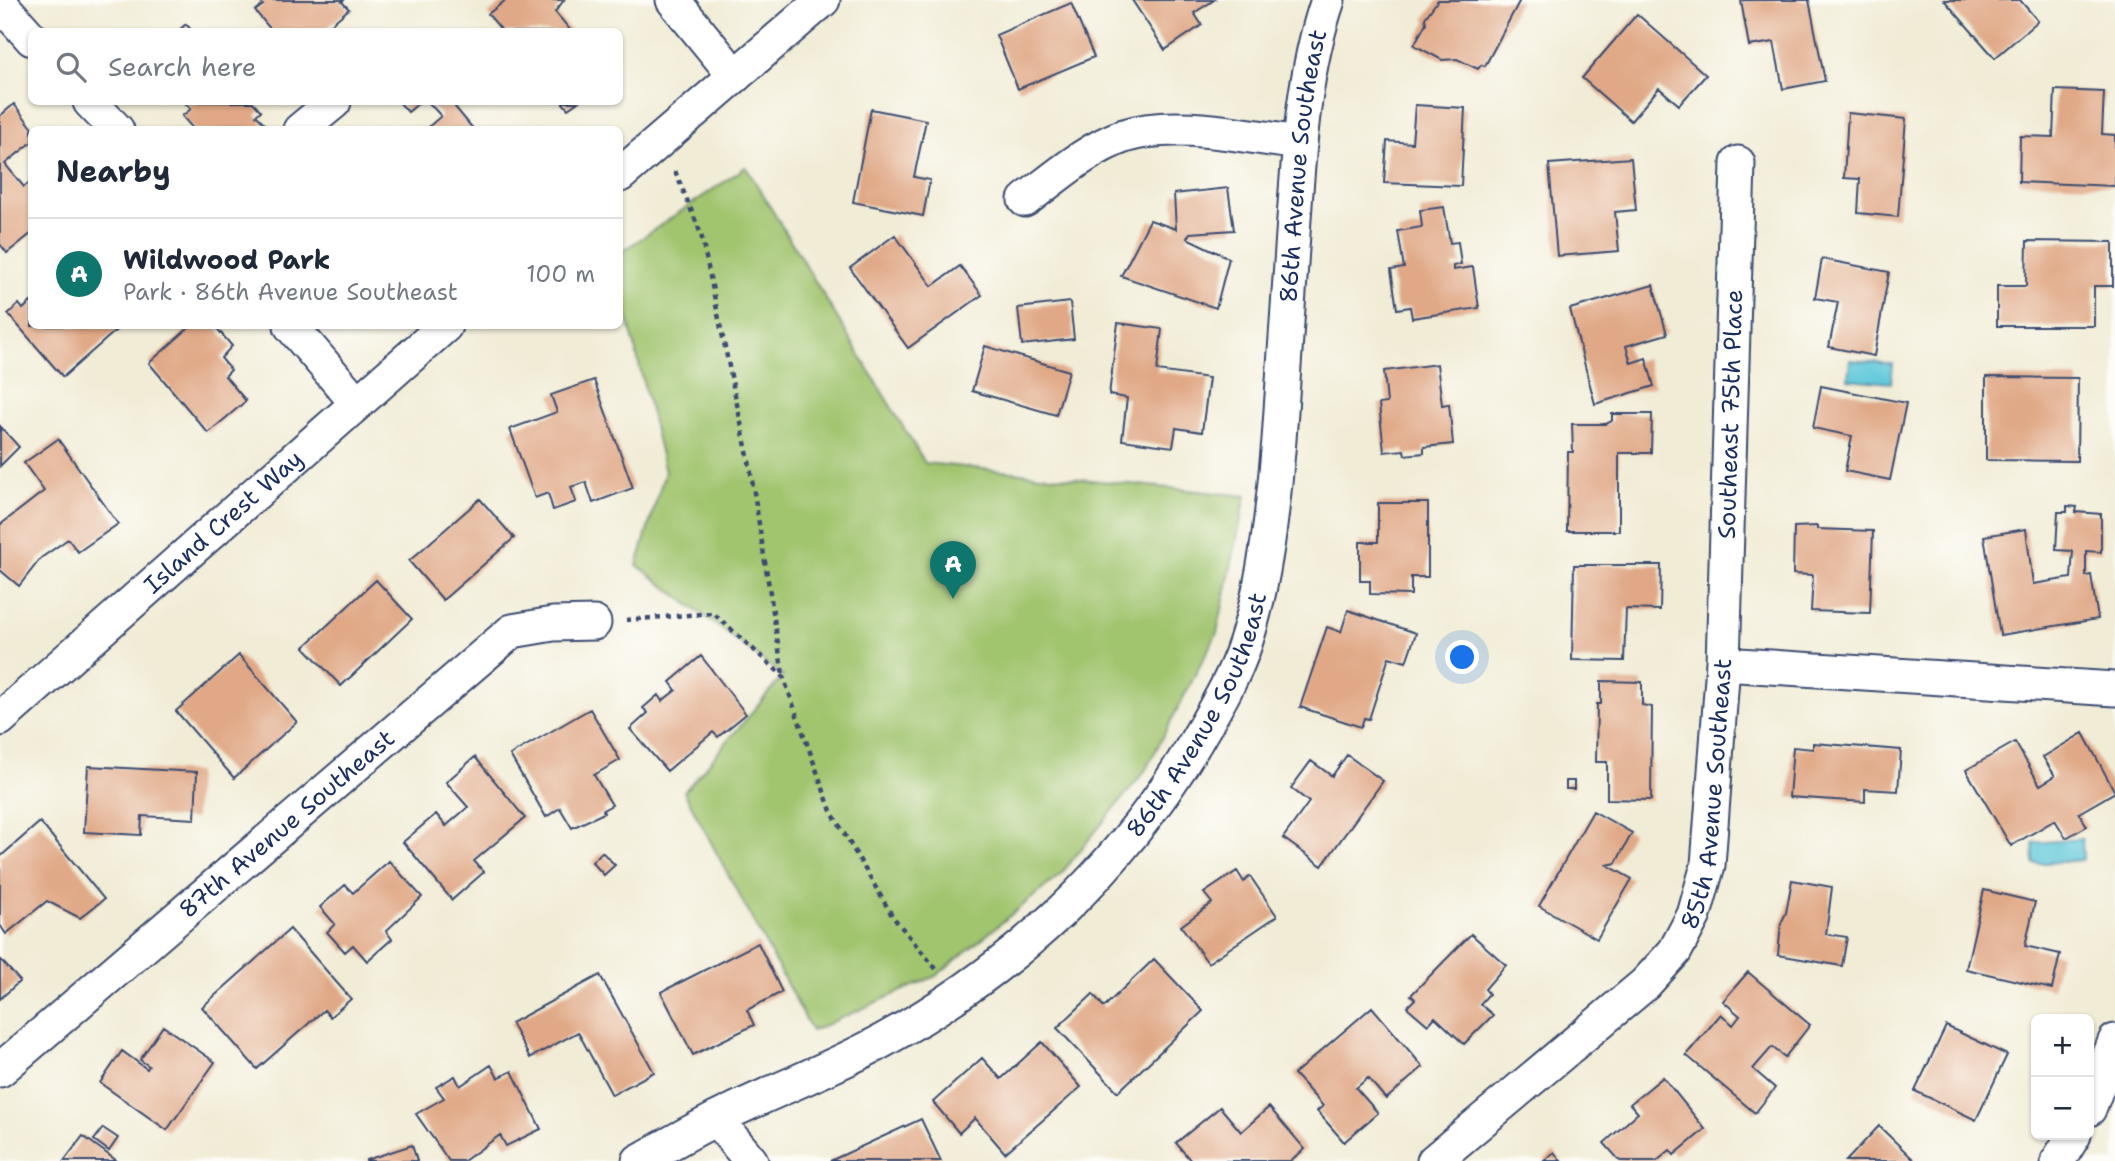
<!DOCTYPE html>
<meta charset="utf-8">
<style>
:root{--surface:#fff;--page:#f6f6f7;--text:#1f2937;--muted:#747a83;--line:#e0e1e3;--accent:#0f766e}
body{margin:0;font-family:"Shantell Sans",sans-serif;background:var(--page);color:var(--text)}
.controls{position:absolute;right:21px;bottom:21px;display:grid;overflow:hidden;border-radius:10px;box-shadow:0 2px 5px #0004}
.controls button{width:63px;height:63px;display:grid;place-items:center;padding:0;border:0;border-bottom:2px solid var(--line);background:var(--surface);color:var(--text);font:35px sans-serif}
.you{position:absolute;left:1463px;top:658px;width:24px;height:24px;margin:-18px;border:5px solid #fff;border-radius:50%;background:#1a73e8;box-shadow:0 0 0 10px #1a73e833}
.badge{display:grid;place-items:center;width:46px;height:46px;border-radius:50%;background:var(--accent);color:#fff;font-size:23px;font-weight:700}
.pin{position:absolute;translate:-50% -58px;filter:drop-shadow(0 2px 4px #0008)}
.pin::after{content:'';position:absolute;top:37px;width:24px;height:21px;background:inherit;clip-path:polygon(0 0,100% 0,50% 100%)}
.list{margin:0;padding:0;list-style:none}
h2{display:flex;justify-content:space-between;align-items:center;height:91px;margin:0;padding:0 28px;font-size:30px}
h2 small{font-size:23px;font-weight:400;color:var(--muted)}
.list li{display:grid;grid-template-columns:46px 1fr auto;gap:21px;align-items:center;box-sizing:border-box;height:112px;padding:0 28px;border-top:2px solid var(--line)}
.list b{display:block;font-size:26px;white-space:nowrap}
.list p{margin:0;font-size:23px;white-space:nowrap;color:var(--muted)}
.list em{font-size:23px;font-style:normal;color:var(--muted)}
.icon{flex:none;width:38px;height:38px;fill:none;stroke:currentColor;stroke-width:2;stroke-linecap:round;stroke-linejoin:round}
.map{position:relative;flex:none;width:2115px;height:1161px;overflow:hidden}
.search{position:absolute;background:var(--surface);box-shadow:0 2px 5px #0004;left:28px;top:28px;width:595px;height:77px;display:flex;align-items:center;gap:18px;box-sizing:border-box;padding:0 24px;border-radius:10px;color:var(--muted);font-size:26px}
.panel{position:absolute;background:var(--surface);box-shadow:0 2px 5px #0004;left:28px;top:126px;width:595px;height:203px;border-radius:10px}
.map>svg:first-child{display:block}
.green{fill:#a1c46e;stroke:#5e7a66;stroke-width:2}
.water{fill:#5ec8d9;stroke:#3c7c9c;stroke-width:2}
.building{fill:#e0a886}
.lines{fill:none;stroke-linecap:round;stroke-linejoin:round}
.minor-casing{stroke:#3b4b70;stroke-width:37}
.path{stroke:#3b4b70;stroke-width:4.5;stroke-dasharray:5 5;stroke-linecap:butt}
.minor{stroke:#fff;stroke-width:33}
.labels{text-anchor:middle;dominant-baseline:central;stroke-width:5;stroke-linejoin:round;paint-order:stroke}
.street-label{font-size:24px;fill:#1b2f5e;stroke:#fdfcf7}
</style>
<div class="map">
<svg width="2115" height="1161" viewBox="0 0 2115 1161">
<rect width="100%" height="100%" fill="#fdfcf7"/>
<filter id="ink" filterUnits="userSpaceOnUse"><feTurbulence type="fractalNoise" baseFrequency=".0143" numOctaves="2"/><feDisplacementMap in="SourceGraphic" scale="14" xChannelSelector="R" yChannelSelector="G"/><feConvolveMatrix kernelMatrix="1 2 1 2 8 2 1 2 1" color-interpolation-filters="sRGB"/></filter>
<filter id="wash" filterUnits="userSpaceOnUse"><feTurbulence type="fractalNoise" baseFrequency=".00686" numOctaves="4" result="noise"/><feDisplacementMap in="SourceGraphic" scale="28" xChannelSelector="R" yChannelSelector="G"/><feGaussianBlur stdDeviation="1.57" result="paint"/><feColorMatrix in="noise" values="0 0 0 0 0 0 0 0 0 0 0 0 0 0 0 0 0 1.4 0 .05"/><feComposite in="paint" operator="in"/></filter>
<g filter="url(#wash)">
<rect width="100%" height="100%" fill="#f1ecd6"/>
<!-- green -->
<path class="green" d="M746,167L925,463L1246,496L1217,633L1145,771L1060,875L936,976L812,1031L684,792L783,676L637,565L665,472L620,285V253Z"/>
<!-- water -->
<path class="water" d="M1850,360L1893,364L1891,383L1848,379Z
M2082,839L2083,860L2034,864L2033,843Z"/>
<g id="blocks">
<!-- building -->
<path class="building" d="M259,0H344L342,2L349,9L322,32H273L255,11L263,5Z
M506,0H564L555,12L572,32H503L488,14Z
M1132,0H1214L1194,13L1202,25L1165,50Z
M1438,0H1520L1485,66L1481,65L1478,69L1457,59L1442,60L1414,45L1426,23L1425,18Z
M1744,0H1809L1825,81L1783,89L1774,42L1749,46L1741,1Z
M1944,0H2020L2038,21L1995,58Z
M1071,3L1094,57L1018,89L996,35Z
M1637,14L1706,75L1679,105L1659,88L1631,121L1582,78Z
M186,24L193,32H177Z
M2055,90L2104,92L2102,134L2115,135V186L2019,182L2020,136L2053,137Z
M184,102H253L261,111L256,115L264,123L256,130H194L182,116L191,109Z
M399,102H420L408,112Z
M428,102H451L474,130H425L441,116Z
M562,102H578L568,109Z
M14,104L34,130H32V142L5,164L24,187L32,180V233L7,253L0,244V116Z
M1415,105L1465,108L1461,186L1384,183L1387,141L1412,143Z
M871,109L926,120L914,177L930,180L923,216L853,202Z
M1848,113L1906,119L1898,217L1858,213L1860,179L1844,178Z
M1631,158L1636,210L1615,212L1619,251L1557,256L1549,164Z
M1228,188L1234,230L1190,233L1187,238L1229,258L1216,308L1121,276L1150,220L1176,229L1174,194Z
M1444,207L1450,243L1458,242L1461,264L1453,266V270L1473,267L1479,308L1412,318L1410,307L1397,309L1391,270L1404,268L1398,231L1422,227L1420,210Z
M895,235L932,286L960,266L982,295L908,348L850,268Z
M2027,241L2113,242V286H2094V326H1997V286H2026Z
M1822,259L1889,272L1874,356L1829,347L1838,302L1815,298Z
M1653,285L1667,334L1626,346L1631,363L1646,358L1654,386L1595,404L1570,309Z
M32,301V326H121L63,377L8,314L19,304L23,309Z
M1070,302L1074,339L1022,345L1018,308Z
M1118,323L1162,329L1157,371L1209,378L1202,432L1176,428L1173,447L1122,440L1127,398L1109,395Z
M191,326H215L232,346L221,358L231,370L225,376L246,401L208,433L149,363Z
M985,346L1069,371L1056,415L972,391Z
M1437,364L1442,405L1449,404L1453,444L1424,447V453L1405,455L1404,450L1384,452L1379,404L1387,403L1384,371Z
M1986,377L2078,378L2077,461L1986,460Z
M594,380L633,488L593,503L586,482L571,487L576,502L553,510L548,493L535,498L510,429L557,412L551,395Z
M1821,386L1906,403L1890,480L1845,471L1852,436L1813,428Z
M1612,414H1652L1651,453H1619V531H1567L1568,452H1573L1572,424H1606L1612,421Z
M0,426L19,447L0,466Z
M58,439L118,524L78,552L68,539L41,558L19,586L0,570V525L44,491L24,463Z
M480,499L514,538L443,600L409,561Z
M1378,503H1428V577H1411V595L1370,594V581H1360V542H1378Z
M2067,506L2077,507L2076,512L2101,514V552L2086,551V576L2091,575L2098,619L2000,635L1984,536L2026,529L2033,584L2071,578L2073,551L2056,550L2058,512H2067Z
M1817,526V529L1873,531L1870,613L1811,611L1813,575L1793,574L1794,527Z
M1574,565H1661L1660,610L1626,609L1624,661L1572,660Z
M376,580L412,619L341,686L304,647Z
M1348,610L1416,633L1406,662L1389,657L1369,719L1364,718L1361,727L1300,707L1327,627L1341,632Z
M239,655L297,722L234,778L176,711Z
M701,656L746,714L718,737L713,732L667,771L630,729L648,713L643,708L658,695L662,701L676,690L670,682Z
M1601,681L1642,682V705L1652,707L1651,800L1607,799V762H1596L1597,704H1601Z
M590,709L620,760L594,775L612,805L603,810L604,813L572,828L560,808L546,817L510,755Z
M2083,733L2115,792L2079,813L2087,826L2066,838L2055,820L2011,846L1966,770L2015,742L2040,785L2055,776L2043,757Z
M1813,743L1901,750L1898,791L1865,789V802L1789,797L1793,747L1813,749Z
M1347,755L1383,781L1322,866L1283,838L1309,802L1291,788L1311,761L1332,776Z
M475,757L525,818L474,861L484,872L452,900L403,842L436,814L446,826L468,807L446,782Z
M88,766L197,772L195,819L142,816L141,835L84,832Z
M1566,781H1574V789H1566Z
M1593,811L1632,833L1616,863L1607,865L1632,879L1597,939L1539,906Z
M40,822L104,899L80,918L47,901L6,934L0,925V857Z
M602,852L615,865L604,875L592,862Z
M389,861L422,897L386,931L392,939L367,961L353,945L345,952L327,932L335,924L320,907L345,885L353,893Z
M1237,871L1244,882L1250,876L1277,916L1208,963L1181,926L1212,903L1204,893Z
M1792,880L1832,887L1826,934L1847,937L1842,966L1778,955L1781,923L1786,913Z
M1984,890L2035,902L2025,946L2060,954L2052,989L1966,969Z
M290,929L351,999L330,1017L324,1010L257,1069L202,1007Z
M1471,934L1506,965L1485,989L1489,994L1480,1004L1493,1015L1464,1044L1435,1017L1428,1025L1407,1007L1415,999L1411,995Z
M758,943L782,992L747,1010L754,1025L693,1055L661,992Z
M0,959L20,981L0,999Z
M1154,959L1203,1011L1118,1092L1057,1028L1093,994L1104,1007Z
M1748,972L1810,1025L1785,1057L1772,1047L1753,1069L1775,1088L1755,1113L1686,1055L1721,1014L1733,1025L1740,1016L1723,1001Z
M600,975L654,1072L612,1095L578,1032L530,1058L511,1023Z
M1372,1007L1423,1067L1386,1099L1368,1078L1356,1088L1378,1113L1344,1142L1317,1111L1323,1106L1294,1074Z
M163,1026L215,1062L167,1130L100,1083L122,1051L147,1069L149,1066L140,1060Z
M1946,1026L2007,1055L1976,1120L1915,1091Z
M1042,1042L1081,1087L1005,1153L975,1118L959,1133L933,1102L982,1058L1001,1079Z
M491,1065L498,1078L512,1071L541,1129L506,1146L500,1135L464,1161H449L416,1114L444,1098L436,1087L455,1076L460,1086Z
M1663,1077L1705,1129L1674,1155L1670,1150L1657,1161H1620L1604,1143L1638,1113L1630,1104Z
M1220,1107L1241,1132L1269,1107L1305,1149L1290,1161H1191L1176,1143Z
M921,1119L941,1161H830Z
M1879,1126L1915,1161H1846Z
M103,1128L118,1138L109,1151L94,1140Z
M83,1136L117,1161H64Z
M412,1145L417,1161H366V1160Z
M1554,1152L1561,1161H1544Z"/>
</g>
</g>
<g filter="url(#ink)">
<use href="#blocks" fill-opacity="0" stroke="#3b4b70" stroke-width="2"/>
<g class="lines">
<defs>
<g id="minor">
<path d="M673,0L735,76"/>
<path d="M0,3L32,39"/>
<path d="M90,102L117,130"/>
<path d="M300,130L334,102"/>
<path d="M620,175L823,0"/>
<path d="M1025,200C1056,177 1087,149 1124,136C1174,119 1248,137 1300,143"/>
<path d="M291,326L356,402"/>
<path d="M1723,664L2115,689"/>
<path id="s1" d="M0,719L445,326"/>
<path id="s2" d="M0,1070L512,631L553,624L594,623"/>
<path d="M2089,1109L2115,1041"/>
<path d="M716,1119L751,1161"/>
<path id="s3" d="M639,1161C664,1147 690,1132 716,1119C771,1091 830,1070 884,1040C1015,967 1118,872 1195,743C1213,712 1234,678 1245,644C1266,579 1273,508 1279,440C1284,366 1289,292 1294,219C1299,146 1304,70 1328,0"/>
<path id="s4" d="M1434,1161L1645,984L1675,951L1694,915L1708,865L1723,664L1738,163"/>
<path d="M2058,1161L2074,1135"/>
</g>
</defs>
<!-- minor casing -->
<use href="#minor" class="minor-casing"/>
<!-- path -->
<path class="path" d="M675,171L701,234L749,461L783,675
M626,620L713,613L783,676L831,811L893,917L937,970"/>
<!-- minor -->
<use href="#minor" class="minor"/>
</g>
</g>
<g class="labels">
<!-- street labels -->
<g class="street-label">
<text stroke="none"><textPath href="#s3" startOffset="1302">86th Avenue Southeast</textPath></text>
<text stroke="none"><textPath href="#s4" startOffset="864">Southeast 75th Place</textPath></text>
<text stroke="none"><textPath href="#s1" startOffset="298">Island Crest Way</textPath></text>
<text stroke="none"><textPath href="#s3" startOffset="735">86th Avenue Southeast</textPath></text>
<text stroke="none"><textPath href="#s4" startOffset="483">85th Avenue Southeast</textPath></text>
<text stroke="none"><textPath href="#s2" startOffset="378">87th Avenue Southeast</textPath></text>
</g>
</g>
</svg>
<div class="controls">
<button>+</button>
<button>−</button>
</div>
<div class="you"></div>
<div class="pin badge" style="left:953px;top:599px">A</div>
<div class="search"><svg class="icon" aria-label="search" viewBox="0 0 24 24"><circle cx="10" cy="10" r="6"/><path d="M15 15l6 6"/></svg>Search here</div>
<section class="panel">
<h2>Nearby<small></small></h2>
<ul class="list">
<li><span class="badge">A</span><div><b>Wildwood Park</b><p>Park · 86th Avenue Southeast</p></div><em>100 m</em></li>
</ul>
</section>
</div>
